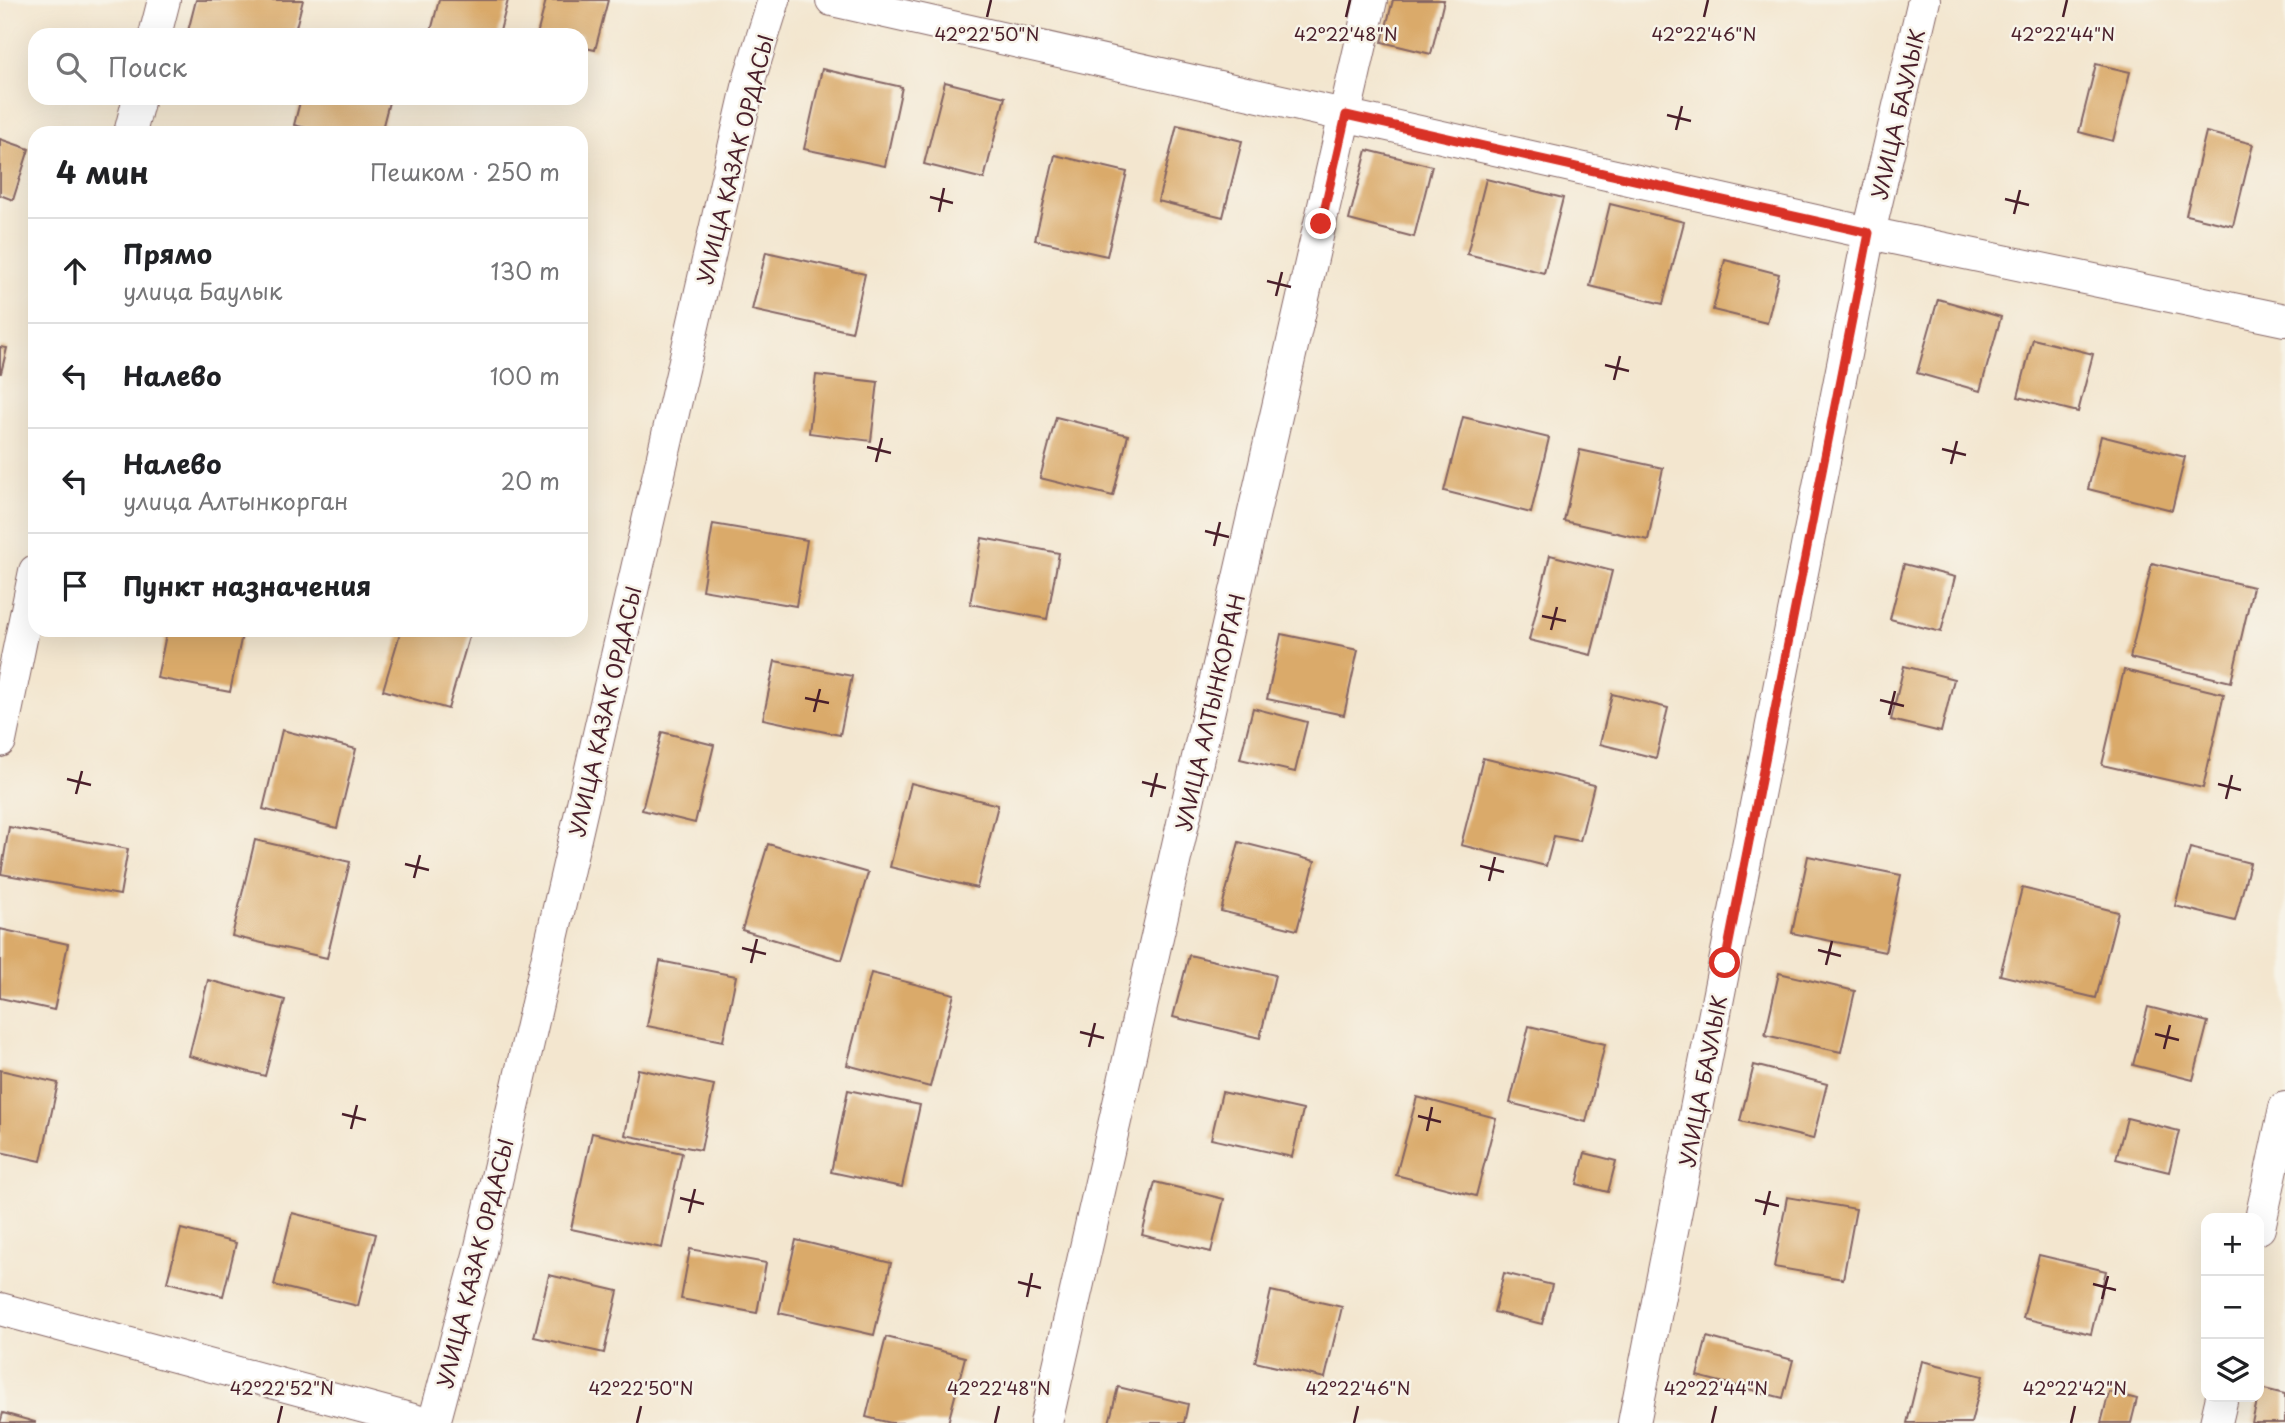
<!DOCTYPE html>
<html lang="ru">
<meta charset="utf-8">
<style>
:root{--surface:#fff;--page:#f2f2f2;--text:#202124;--muted:#757577;--line:#e0e0e0}
body{margin:0;font-family:"Playpen Sans",sans-serif;background:var(--page);color:var(--text)}
.controls{position:absolute;right:21px;bottom:21px;display:grid;overflow:hidden;border-radius:14px;box-shadow:0 7px 28px #0002}
.controls button{width:63px;height:63px;display:grid;place-items:center;padding:0;border:0;border-bottom:2px solid var(--line);background:var(--surface);color:var(--text);font:35px sans-serif}
.stop{position:absolute;width:21px;height:21px;margin:-16px;border:5px solid #d93025;border-radius:50%;background:#fff}
.stop.end{background:#d93025;border-color:#fff;box-shadow:0 2px 7px #0008}
.list{margin:0;padding:0;list-style:none}
h2{display:flex;justify-content:space-between;align-items:center;height:91px;margin:0;padding:0 28px;font-size:30px}
h2 small{font-size:23px;font-weight:400;color:var(--muted)}
.list li{display:grid;grid-template-columns:46px 1fr auto;gap:21px;align-items:center;box-sizing:border-box;height:105px;padding:0 28px;border-top:2px solid var(--line)}
.list b{display:block;font-size:26px;white-space:nowrap}
.list p{margin:0;font-size:23px;white-space:nowrap;color:var(--muted)}
.list em{font-size:23px;font-style:normal;color:var(--muted)}
.icon{flex:none;width:38px;height:38px;fill:none;stroke:currentColor;stroke-width:2;stroke-linecap:round;stroke-linejoin:round}
.map{position:relative;flex:none;width:2285px;height:1423px;overflow:hidden}
.search{position:absolute;background:var(--surface);box-shadow:0 7px 28px #0002;left:28px;top:28px;width:560px;height:77px;display:flex;align-items:center;gap:18px;box-sizing:border-box;padding:0 24px;border-radius:21px;color:var(--muted);font-size:26px}
.panel{position:absolute;background:var(--surface);box-shadow:0 7px 28px #0002;left:28px;top:126px;width:560px;height:511px;border-radius:21px}
.map>svg:first-child{display:block}
.building{fill:#daaa6a}
.lines{fill:none;stroke-linecap:round;stroke-linejoin:round}
.street-casing{stroke:#856564;stroke-width:34}
.street{stroke:#fff;stroke-width:32}
.route{stroke:#d93025;stroke-width:9}
.ticks{fill:none;stroke:#4a1f2b;stroke-width:2.5}
.labels{text-anchor:middle;dominant-baseline:central;stroke-width:5;stroke-linejoin:round;paint-order:stroke}
.street-label{font-size:21px;fill:#4a1f2b;stroke:#f7f3e8}
.ticks-label{font-size:18px;text-anchor:middle;fill:#4a1f2b;stroke:#f7f3e8;stroke-width:5;stroke-linejoin:round;paint-order:stroke}
</style>
<div class="map">
<svg width="2285" height="1423" viewBox="0 0 2285 1423">
<rect width="100%" height="100%" fill="#f7f3e8"/>
<filter id="ink" filterUnits="userSpaceOnUse"><feTurbulence type="fractalNoise" baseFrequency=".0143" numOctaves="2"/><feDisplacementMap in="SourceGraphic" scale="14" xChannelSelector="R" yChannelSelector="G"/><feConvolveMatrix kernelMatrix="1 2 1 2 8 2 1 2 1" color-interpolation-filters="sRGB"/></filter>
<filter id="wash" filterUnits="userSpaceOnUse"><feTurbulence type="fractalNoise" baseFrequency=".00686" numOctaves="4" result="noise"/><feDisplacementMap in="SourceGraphic" scale="28" xChannelSelector="R" yChannelSelector="G"/><feGaussianBlur stdDeviation="1.57" result="paint"/><feColorMatrix in="noise" values="0 0 0 0 0 0 0 0 0 0 0 0 0 0 0 0 0 1.4 0 .05"/><feComposite in="paint" operator="in"/></filter>
<g filter="url(#wash)">
<rect width="100%" height="100%" fill="#f3e6cf"/>
<g id="blocks">
<!-- building -->
<path class="building" d="M196,0H303L294,35H187Z
M439,0H508L499,35H430Z
M546,0H608L595,50L581,47V35H537Z
M1393,0H1444L1431,54L1382,42Z
M2096,64L2130,72L2113,141L2079,132Z
M822,69L902,87L885,166L804,149Z
M945,82L1005,97L984,179L924,164Z
M301,98H390L381,133H326L294,125Z
M1177,125L1242,141L1223,217L1158,201Z
M2206,132L2253,144L2233,226L2186,215Z
M0,139L29,149L13,200L0,195Z
M1367,150L1432,166L1414,237L1349,220Z
M1055,155L1127,172L1107,256L1035,240Z
M1486,179L1563,198L1544,273L1467,254Z
M1610,204L1684,222L1663,304L1590,286Z
M766,252L865,274L852,332L752,310Z
M1725,260L1779,274L1767,323L1713,310Z
M1938,299L2001,317L1980,391L1917,373Z
M2033,339L2093,354L2078,412L2018,397Z
M0,347L7,348L1,373H0Z
M816,375L878,382L871,441L809,433Z
M1056,417L1128,435L1113,496L1040,478Z
M1463,417L1549,438L1531,513L1444,491Z
M2101,436L2185,457L2172,510L2088,489Z
M1580,450L1663,468L1648,540L1564,521Z
M713,524L807,540L796,606L702,590Z
M982,538L1059,553L1047,619L970,604Z
M1550,555L1612,571L1591,655L1529,640Z
M2152,563L2253,587L2231,682L2130,658Z
M1904,564L1955,577L1941,632L1890,619Z
M167,630H243L230,692L157,678Z
M401,630H471L448,709L383,690Z
M1281,634L1358,650L1344,715L1267,699Z
M775,661L852,676L840,735L763,719Z
M1904,666L1954,679L1941,732L1891,720Z
M2124,670L2224,694L2203,788L2102,765Z
M1612,694L1668,708L1656,758L1600,744Z
M1253,708L1307,722L1295,772L1240,759Z
M282,730L356,749L337,828L263,809Z
M662,732L714,745L695,823L642,810Z
M1483,758L1594,785L1580,841L1554,836L1546,866L1461,845Z
M911,783L998,805L977,888L890,867Z
M9,827L128,849L120,895L1,874Z
M255,840L350,862L327,958L232,936Z
M1239,842L1315,861L1297,930L1221,911Z
M768,844L868,873L842,960L742,930Z
M2190,848L2250,863L2235,921L2175,906Z
M1808,856L1901,875L1885,952L1792,933Z
M2022,888L2118,912L2096,998L2000,975Z
M0,929L68,944L54,1010L0,998Z
M1189,955L1275,975L1260,1038L1173,1017Z
M660,961L736,976L723,1041L647,1026Z
M871,973L954,994L930,1087L847,1065Z
M1779,973L1855,991L1841,1052L1765,1035Z
M208,980L285,1000L265,1076L189,1056Z
M2148,1007L2208,1022L2193,1080L2133,1065Z
M1529,1026L1605,1044L1586,1122L1510,1103Z
M1754,1065L1827,1084L1813,1139L1740,1121Z
M638,1069L714,1085L701,1150L625,1135Z
M0,1070L58,1083L41,1161L0,1152Z
M848,1090L920,1105L902,1187L831,1172Z
M1222,1092L1303,1110L1292,1157L1211,1139Z
M1417,1097L1496,1118L1476,1196L1396,1175Z
M2127,1118L2179,1131L2169,1172L2116,1159Z
M592,1133L682,1153L662,1248L571,1229Z
M1585,1153L1616,1161L1608,1192L1577,1184Z
M1155,1182L1224,1199L1211,1252L1142,1235Z
M1787,1197L1856,1209L1843,1279L1774,1267Z
M292,1213L376,1234L358,1306L274,1285Z
M181,1229L236,1243L223,1296L167,1282Z
M796,1240L891,1263L874,1335L779,1313Z
M690,1249L766,1263L757,1313L681,1299Z
M2039,1255L2106,1271L2091,1334L2023,1318Z
M1504,1273L1552,1285L1542,1324L1494,1312Z
M549,1275L618,1291L604,1353L534,1337Z
M1271,1291L1342,1307L1325,1378L1255,1362Z
M886,1337L965,1357L948,1423H891L866,1417Z
M1707,1337L1793,1360L1783,1398L1697,1376Z
M1922,1361L1983,1376L1971,1423H1907Z
M1118,1387L1188,1404L1184,1423H1109Z
M2260,1388L2285,1394V1423H2252Z
M2109,1392L2137,1399L2131,1423H2101Z
M3,1413L35,1422V1423H0Z"/>
</g>
</g>
<g filter="url(#ink)">
<use href="#blocks" fill-opacity="0" stroke="#856564" stroke-width="2"/>
<g class="lines">
<defs>
<path id="street" d="M832,0L1869,233L2285,320
M155,35L164,0
M130,133L139,98
M0,741L35,571
M2259,1228L2285,1108
M0,1309L424,1423
M434,1423L480,1251L751,74L774,0
M1046,1423L1371,0
M1634,1423L1869,233L1924,0
M2216,1423L2222,1397"/>
</defs>
<!-- street casing -->
<use href="#street" class="street-casing"/>
<!-- street -->
<use href="#street" class="street"/>
</g>
</g>
<g class="lines" filter="url(#ink)">
<!-- route -->
<path class="route" d="M1321,224L1346,115L1869,233L1725,963"/>
</g>
<!-- ticks -->
<path class="ticks" d="M987,17L991,0M1346,17L1350,0M1704,17L1708,0M2063,17L2067,0M1667,115L1691,121M1676,130L1682,106M930,197L953,203M2005,199L2029,205M939,212L944,188M2014,214L2020,190M1267,281L1291,287M1276,296L1282,272M1605,365L1629,371M1614,380L1620,356M867,447L891,453M1942,449L1966,455M876,462L882,438M1951,464L1957,441M1205,531L1229,537M1214,546L1220,522M1542,616L1566,621M1551,630L1557,607M805,698L829,703M1880,700L1904,706M814,712L820,689M1889,715L1895,691M67,779L91,785M1142,782L1166,788M2218,784L2241,790M76,794L82,771M1151,797L1157,773M2226,799L2232,775M405,864L429,870M1480,866L1504,872M414,878L420,855M1489,881L1495,857M742,948L766,954M1818,950L1841,956M751,963L757,939M1826,965L1832,941M1080,1032L1104,1038M2155,1034L2179,1040M1089,1047L1095,1023M2164,1049L2170,1025M342,1114L366,1120M1418,1116L1441,1122M351,1129L357,1105M1427,1131L1432,1107M680,1198L704,1204M1755,1200L1779,1206M689,1213L695,1189M1764,1215L1770,1191M1018,1282L1041,1288M2093,1284L2116,1290M1027,1297L1032,1273M2102,1299L2108,1276M278,1423L282,1406M637,1423L641,1406M995,1423L999,1406M1354,1423L1358,1406M1712,1423L1716,1406M2071,1423L2075,1406"/>
<g class="labels">
<!-- street labels -->
<g class="street-label">
<text transform="translate(1897 114) rotate(-77)">УЛИЦА БАУЛЫК</text>
<text transform="translate(734 159) rotate(-76)">УЛИЦА КАЗАК ОРДАСЫ</text>
<text transform="translate(604 711) rotate(-77)">УЛИЦА КАЗАК ОРДАСЫ</text>
<text transform="translate(1209 712) rotate(-77)">УЛИЦА АЛТЫНКОРГАН</text>
<text transform="translate(1702 1081) rotate(-79)">УЛИЦА БАУЛЫК</text>
<text transform="translate(474 1263) rotate(-76)">УЛИЦА КАЗАК ОРДАСЫ</text>
</g>
</g>
<g class="ticks-label">
<text x="987" y="41">42°22'50"N</text>
<text x="1346" y="41">42°22'48"N</text>
<text x="1704" y="41">42°22'46"N</text>
<text x="2063" y="41">42°22'44"N</text>
<text x="282" y="1395">42°22'52"N</text>
<text x="641" y="1395">42°22'50"N</text>
<text x="999" y="1395">42°22'48"N</text>
<text x="1358" y="1395">42°22'46"N</text>
<text x="1716" y="1395">42°22'44"N</text>
<text x="2075" y="1395">42°22'42"N</text>
</g>
</svg>
<div class="controls">
<button>+</button>
<button>−</button>
<button><svg class="icon" aria-label="layers" viewBox="0 0 24 24"><path d="M12 4l9 5-9 5-9-5zM3 14l9 5 9-5"/></svg></button>
</div>
<div class="stop" style="left:1725px;top:963px"></div>
<div class="stop end" style="left:1321px;top:224px"></div>
<div class="search"><svg class="icon" aria-label="search" viewBox="0 0 24 24"><circle cx="10" cy="10" r="6"/><path d="M15 15l6 6"/></svg>Поиск</div>
<section class="panel">
<h2>4 мин<small>Пешком · 250 m</small></h2>
<ul class="list">
<li><svg class="icon" aria-label="ahead" viewBox="0 0 24 24"><path d="M12 20V5M6 11l6-6 6 6"/></svg><div><b>Прямо</b><p>улица Баулык</p></div><em>130 m</em></li>
<li><svg class="icon" aria-label="left" viewBox="0 0 24 24"><path d="M17 20v-9H6M10 6l-5 5 5 5"/></svg><div><b>Налево</b></div><em>100 m</em></li>
<li><svg class="icon" aria-label="left" viewBox="0 0 24 24"><path d="M17 20v-9H6M10 6l-5 5 5 5"/></svg><div><b>Налево</b><p>улица Алтынкорган</p></div><em>20 m</em></li>
<li><svg class="icon" aria-label="arrive" viewBox="0 0 24 24"><path d="M6 21V4h12l-3 4 3 4H6"/></svg><div><b>Пункт назначения</b></div></li>
</ul>
</section>
</div>
